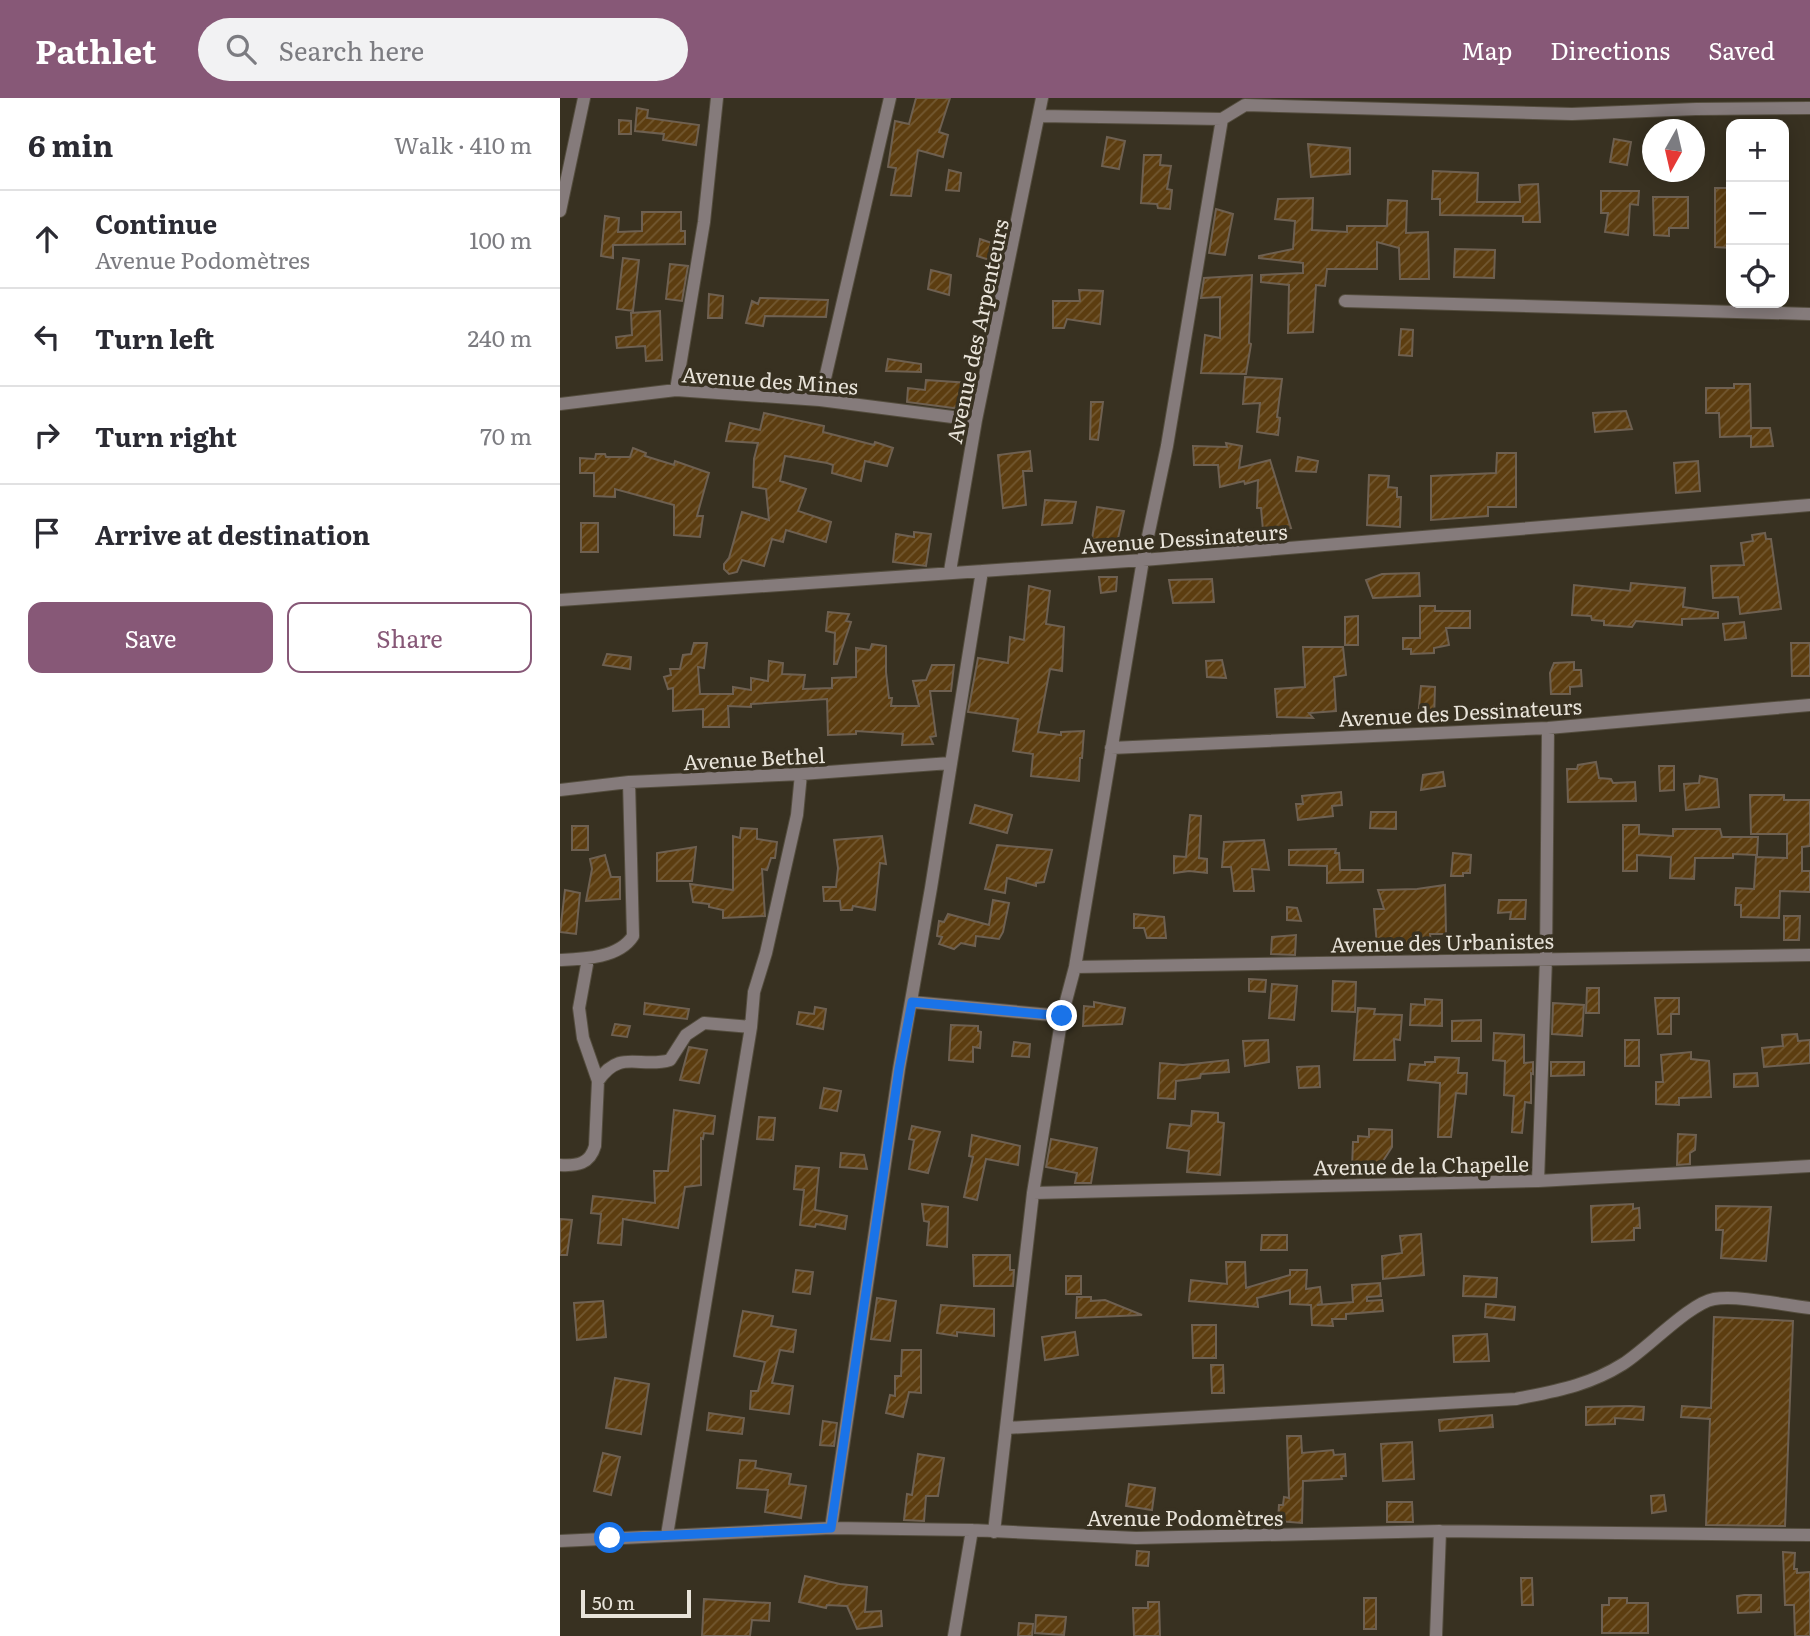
<!DOCTYPE html>
<meta charset="utf-8">
<style>
:root{--surface:#fff;--page:#f2f2f3;--text:#2b2b33;--muted:#7c7c81;--line:#e1e1e2;--accent:#875877}
body{margin:0;font-family:Literata,serif;background:var(--page);color:var(--text)}
.controls{position:absolute;right:21px;top:21px;display:grid;overflow:hidden;border-radius:14px;box-shadow:0 4px 18px #0003}
.controls button{width:63px;height:63px;display:grid;place-items:center;padding:0;border:0;border-bottom:2px solid var(--line);background:var(--surface);color:var(--text);font:35px sans-serif}
.compass{position:absolute;left:1082px;top:21px;width:63px;height:63px;border-radius:50%;background:var(--surface);box-shadow:0 4px 18px #0003;rotate:188deg}
.scale{position:absolute;left:21px;bottom:18px;width:110px;box-sizing:border-box;padding-left:7px;border:4px solid #e8e3d9;border-top:0;font-size:19px;line-height:24px;white-space:nowrap;color:#e8e3d9;-webkit-text-stroke:5px #383121;paint-order:stroke}
.stop{position:absolute;width:21px;height:21px;margin:-16px;border:5px solid #1a73e8;border-radius:50%;background:#fff}
.stop.end{background:#1a73e8;border-color:#fff;box-shadow:0 2px 7px #0008}
.list{margin:0;padding:0;list-style:none}
h2{display:flex;justify-content:space-between;align-items:center;height:91px;margin:0;padding:0 28px;font-size:30px}
h2 small{font-size:23px;font-weight:400;color:var(--muted)}
.list li{display:grid;grid-template-columns:46px 1fr auto;gap:21px;align-items:center;box-sizing:border-box;height:98px;padding:0 28px;border-top:2px solid var(--line)}
.list b{display:block;font-size:26px;white-space:nowrap}
.list p{margin:0;font-size:23px;white-space:nowrap;color:var(--muted)}
.list em{font-size:23px;font-style:normal;color:var(--muted)}
.actions{display:flex;gap:14px;padding:21px 28px}
.actions a{flex:1;padding:16px 0;border:2px solid var(--accent);border-radius:14px;text-align:center;font-size:24px;color:var(--accent)}
.actions .main{background:var(--accent);color:#fff}
.icon{flex:none;width:38px;height:38px;fill:none;stroke:currentColor;stroke-width:2;stroke-linecap:round;stroke-linejoin:round}
.map{position:relative;flex:none;width:1250px;height:1538px;overflow:hidden}
header{display:flex;align-items:center;gap:42px;box-sizing:border-box;height:98px;padding:0 35px;background:var(--accent);color:#fff}
header strong{font-size:33px}
nav{display:flex;gap:38px;margin-inline-start:auto;font-size:24px}
.search{width:490px;height:63px;background:var(--page);display:flex;align-items:center;gap:18px;box-sizing:border-box;padding:0 24px;border-radius:38px;color:var(--muted);font-size:26px}
main{display:flex}
aside{flex:1;background:var(--surface)}
.map>svg:first-child{display:block}
.building{fill:url(#building-hatch);stroke:#6e6051;stroke-width:2}
.lines{fill:none;stroke-linecap:round;stroke-linejoin:round}
.street-casing{stroke:#544d3e;stroke-width:14}
.street{stroke:#857b7b;stroke-width:12}
.route{stroke:#1a73e8;stroke-width:9}
.labels{text-anchor:middle;dominant-baseline:central;stroke-width:7;stroke-linejoin:round;paint-order:stroke}
.street-label{font-size:21px;fill:#e8e3d9;stroke:#383121}
</style>
<header>
<strong>Pathlet</strong>
<div class="search"><svg class="icon" aria-label="search" viewBox="0 0 24 24"><circle cx="10" cy="10" r="6"/><path d="M15 15l6 6"/></svg>Search here</div>
<nav><a>Map</a><a>Directions</a><a>Saved</a></nav>
</header>
<main>
<aside>
<h2>6 min<small>Walk · 410 m</small></h2>
<ul class="list">
<li><svg class="icon" aria-label="ahead" viewBox="0 0 24 24"><path d="M12 20V5M6 11l6-6 6 6"/></svg><div><b>Continue</b><p>Avenue Podomètres</p></div><em>100 m</em></li>
<li><svg class="icon" aria-label="left" viewBox="0 0 24 24"><path d="M17 20v-9H6M10 6l-5 5 5 5"/></svg><div><b>Turn left</b></div><em>240 m</em></li>
<li><svg class="icon" aria-label="right" viewBox="0 0 24 24"><path d="M7 20v-9h11M14 6l5 5-5 5"/></svg><div><b>Turn right</b></div><em>70 m</em></li>
<li><svg class="icon" aria-label="arrive" viewBox="0 0 24 24"><path d="M6 21V4h12l-3 4 3 4H6"/></svg><div><b>Arrive at destination</b></div></li>
</ul>
<div class="actions"><a class="main">Save</a><a>Share</a></div>
</aside>
<div class="map">
<svg width="1250" height="1538" viewBox="0 0 1250 1538">
<defs>
<pattern id="building-hatch" width="6" height="6" patternUnits="userSpaceOnUse" patternTransform="scale(1.75)"><rect width="6" height="6" fill="#5c3d10"/><path d="M-1 1l2-2M0 6l6-6M5 7l2-2" fill="none" stroke="#735932"/></pattern>
</defs>
<rect width="100%" height="100%" fill="#383121"/>
<!-- building -->
<path class="building" d="M356,0H390L379,34L388,37L383,59L358,52L351,98L331,97L336,70L328,69L335,23L349,26Z
M77,10L88,12L87,20L139,27L136,47L103,42L104,36L75,33Z
M59,22L71,23V36H59Z
M547,39L565,43L559,71L542,68Z
M1054,41L1071,44L1067,67L1050,64Z
M748,46L790,50V76L751,79Z
M584,57H601L600,67L611,68L607,91L612,92L610,111L598,110L597,106L581,105Z
M389,72L401,75L399,93L386,92Z
M873,73L918,75L917,104H960L959,87L978,86L980,124H963V118L880,117V101H872Z
M1155,90H1171V150L1155,149Z
M1041,93H1079L1078,107L1070,106L1068,137L1045,134L1048,115H1041Z
M1093,99H1128V130H1109V138L1094,137Z
M753,100L752,132L787,134V128H827L828,102L847,103L846,135L868,134L869,181H840L839,150L817,144V171H767L765,188L756,187L753,234L728,235L729,187L701,184V177L743,175V165L699,160V158L733,151L735,123L715,121L718,101Z
M656,111L673,116L665,157L649,155Z
M82,114H121V133H125V146L53,147V160L41,158L45,118L59,120L58,134L82,133Z
M420,141L443,149L439,165L417,158Z
M895,151L935,152L934,180L894,179Z
M63,160L79,162L73,213L57,211Z
M110,166L128,168L122,203L106,201Z
M371,172L391,177L389,197L368,191Z
M692,177L689,245L691,246L686,276L641,275L645,237L660,240V199L641,200L644,180Z
M519,192L543,193L540,226L507,221L504,230H493V203H520Z
M149,196L163,198L162,220H148Z
M200,200L268,202L266,219L205,218L203,228L186,225L192,203L198,206Z
M100,213L102,262L86,263L85,248L57,250L56,239L72,237L71,215Z
M841,231L853,232L852,258L839,257Z
M328,261L361,266V274L326,273Z
M685,279L722,281L717,319L720,320L718,337L697,334L700,305L683,306Z
M366,282L410,285L409,312L347,304L348,290L365,292Z
M1174,286H1190L1191,330H1210L1213,348L1191,349V338L1160,339L1159,315H1146V290H1174Z
M531,304H543L538,342L530,341Z
M1066,313L1072,331L1035,334L1033,315Z
M204,315L264,328L263,334L314,347L315,344L333,350L327,368L305,363L301,383L272,375L273,367L267,365L225,358L220,383L246,391L238,413L271,424L266,444L226,432L223,444L212,441L204,468L182,462L177,474L169,476L164,471V466L169,460L182,414L209,422L206,391L193,389L194,361L198,345L166,343L170,325L200,332Z
M666,345L682,348L679,370L710,362L731,430L703,432L701,410H697L698,382L685,386L684,383L660,389L658,367H634L633,348L667,349Z
M73,350L86,355L85,358L114,367L115,363L149,375L137,418H143L140,439L114,437V407L55,391V399L34,398V375H20V360L35,361L36,356H45L46,359H70Z
M470,353L472,373H463L466,407L443,410L438,357Z
M937,355H956V409H928V418L871,422V378L936,375Z
M738,359L758,363L756,374L736,373Z
M1138,363L1140,393L1116,395L1114,365Z
M809,377L829,378L828,389L837,390V399H841L840,429L807,427Z
M485,402L516,404L512,425L482,427Z
M537,409L564,413L557,445L532,441Z
M21,425H38V454H21Z
M354,434L371,436L366,468L333,464L336,436L354,439Z
M1205,435L1206,441H1211L1221,511L1180,516L1178,499L1153,500L1151,468L1184,467L1181,445L1193,443L1192,437Z
M859,475L860,498L813,500L806,482L822,476Z
M539,479H557L556,493L541,495Z
M652,481L654,504L613,505L609,482Z
M1071,485L1125,490L1123,509L1158,514V520L1122,521V527L1076,523L1072,529L1044,527V523L1032,522L1031,518L1012,517L1014,487L1070,493Z
M469,488L490,493L486,526L504,529L502,573L490,571L478,634L501,637V634L524,633L522,660H520L519,683L471,678L473,656L453,653L458,621L408,614L418,560L448,565L450,539L464,542Z
M860,508H875V513H910V530H886L889,547L874,550V555L851,556V551H843V540H860Z
M268,514L289,516L286,523L291,524L277,566H274L275,535L266,533Z
M798,518V547H785V519Z
M1184,524L1186,540L1165,542L1163,526Z
M134,545H147L144,570L138,569L140,596H173V589L191,592V580L208,583L209,563L223,565L222,576L245,577L243,591L272,590V580L296,579V550L310,552L312,546L326,548V574L329,600H332L331,608H359L353,583L366,582L372,567H394L391,593H370L376,638L370,639L373,646L342,647L343,636L296,633V636L268,637L267,601L191,606V609L168,608L169,629H143V611L113,613V590L108,591L104,579L111,577L110,571H120L123,557L131,556Z
M1231,545H1250V578H1232Z
M743,549H783L786,577L774,579L776,613L749,615L753,620L717,619L715,591L745,589Z
M47,556L71,559L70,571L43,567Z
M662,562L666,580L647,579L646,563Z
M1014,564V572H1021L1022,588L1010,589V596H991L990,575L994,565Z
M861,588L875,589L874,622L858,620Z
M1036,664L1039,680L1051,681L1053,685L1075,684L1076,703L1008,704L1007,671H1017L1018,667Z
M1099,668H1114V692L1100,693Z
M883,674L885,688L861,692L863,677Z
M1140,678L1157,681L1159,709L1126,712L1124,686L1139,685Z
M781,694L782,707L772,708L773,718L738,722L736,706H743L742,698Z
M1190,697H1224V702H1250V748L1242,749V773H1250V794L1220,793L1219,820L1181,819V807H1175L1176,790L1194,791L1196,759L1227,760V736H1191Z
M415,707L452,717L447,735L410,725Z
M811,714H836V731L810,730Z
M630,717L641,718L639,760L647,761V775L629,773L614,775V758L626,759Z
M1063,727H1079V736L1113,738V731H1160L1162,739H1198L1197,757L1173,756V760H1135L1134,781L1110,780L1111,759L1077,757V773H1063Z
M12,728H28V752H12Z
M181,730L197,731V741L217,744L215,760H211L207,772L202,771L205,818L163,820V812L149,809V806L133,804L130,786L173,792V738L180,740Z
M322,738L326,766L320,765L315,812L293,808L292,812H281L280,803H264L263,789H276L278,770L274,742Z
M704,742L709,772L692,771L694,793H674L671,769H662L664,744Z
M437,747L492,752L484,784L476,785V788L447,780L445,795L425,791Z
M136,749L132,783H97V755Z
M776,751L775,755H779L780,772H803V784L767,785V768L729,767V752Z
M893,755L911,757L910,775H903V778H891Z
M45,757L51,779H60V801L26,803L32,771L30,761Z
M885,787L886,836H870L871,845L817,848L814,811H824L818,792L857,791Z
M5,792L20,795L16,836L0,834Z
M433,802L449,805L443,834L439,841L416,838L415,848L401,845L394,851L379,846L382,839L377,838L379,823L384,824L388,816L429,827Z
M939,802H966L965,821H950L951,814L938,815Z
M727,809L737,810L741,823L727,822Z
M574,816L604,819L606,840H587L584,830H574Z
M1224,818H1240L1239,842H1224Z
M736,837L735,857L711,856L712,839Z
M689,881L706,882L705,894L689,893Z
M773,883L796,884L795,914L772,913Z
M712,886L737,888L734,922L709,920Z
M1027,890H1039V915H1026Z
M1095,900H1119V916H1111V936H1098Z
M865,901L882,902V928L850,927L851,906L865,907Z
M534,904L565,910L562,926L523,928L524,908L534,909Z
M85,905L129,911L127,921L84,916Z
M993,905L1024,907L1022,938L992,936Z
M255,909L266,911L263,931L237,926L239,914L254,916Z
M798,910L815,911L814,916L842,917L840,942L834,941L835,962H794Z
M921,922V943H892V923Z
M55,926L70,928L67,939L52,937Z
M391,927L418,928V933L421,934L420,950L413,949V964L389,962Z
M934,935L964,937V965L973,964V976L971,975V1005L965,1004L962,1035L952,1034L954,998L944,997L945,963L933,962Z
M1237,936L1238,943L1250,942V965L1204,969L1202,950L1223,948L1222,937Z
M708,942L709,964L685,968L683,943Z
M1065,942H1079V968H1065Z
M454,944L470,946L469,959L452,958Z
M129,949L147,952L139,985L120,982Z
M1131,954V961L1149,963L1151,999L1119,1000V1007L1096,1006V984H1103L1101,957Z
M875,959L899,960L898,975H907L906,996L896,995L891,1039H878L880,985L848,982L850,966L865,967V964H875Z
M668,962L669,974L641,976L640,980L616,983L615,1001L598,1000L600,965L623,967Z
M991,964H1024V977L991,978Z
M759,968L760,989L739,990L737,969Z
M1197,975L1198,988L1174,989V976Z
M264,990L281,993L277,1013L260,1010Z
M114,1012L155,1018L153,1036L144,1035L143,1041L141,1040V1087L125,1089L118,1130L63,1121L61,1147L38,1145L41,1116L31,1115L33,1098L95,1105L94,1073H108Z
M632,1013L658,1015V1024L664,1025L660,1077L627,1074L629,1053L607,1050L610,1026L631,1028Z
M199,1019L215,1020L213,1042L197,1041Z
M352,1028L380,1034L368,1075L349,1071L354,1042L349,1041Z
M809,1031L832,1032V1049L816,1074H802V1070H792L793,1044H798V1038L809,1039Z
M1118,1036L1136,1037L1135,1052L1130,1055V1066L1117,1067Z
M412,1037L460,1048L458,1067L426,1061L417,1102L404,1099L413,1059L409,1058Z
M491,1041L537,1050L531,1085H515L517,1075L486,1069Z
M281,1055L304,1057L307,1071L280,1069Z
M236,1068L259,1070L255,1112L287,1118L285,1131L256,1126L255,1129L240,1127L244,1092L234,1091Z
M362,1106L388,1109L387,1149L367,1147L369,1124L364,1123Z
M1073,1106V1111L1079,1110L1080,1130H1074V1142L1032,1144L1031,1108Z
M1156,1108L1211,1109L1206,1163L1161,1160L1163,1132H1156Z
M0,1121L12,1122L7,1157H0Z
M861,1136L864,1177L823,1181L822,1158L842,1155L840,1138Z
M702,1137H727V1152H701Z
M413,1157H450V1172H454L453,1188H414Z
M666,1164H685L686,1190L730,1177V1172H747L746,1191L760,1189L762,1206L757,1207L793,1204L792,1187L820,1185L821,1198L807,1199V1203L822,1202L823,1213L786,1216V1221H772L773,1228L752,1227L751,1207L730,1206V1192L697,1200L698,1209L629,1203L631,1182L667,1186Z
M236,1172L253,1174L250,1196L233,1194Z
M506,1178H521V1196H506Z
M904,1178L937,1180L936,1199L903,1198Z
M517,1199H531V1203L545,1202L582,1217L516,1220Z
M317,1200L336,1203L330,1243L311,1241Z
M43,1203L46,1239L17,1242L14,1205Z
M926,1206L955,1209L954,1222L925,1219Z
M381,1207L434,1211V1238L397,1234V1238L377,1235Z
M183,1213L213,1218L211,1228L236,1232L233,1254L220,1252L212,1285L233,1288L229,1316L190,1311L191,1293H198L205,1264L174,1258Z
M1154,1219L1233,1223L1225,1428L1146,1427L1150,1321L1121,1319L1122,1308L1151,1310Z
M632,1227H656V1260H633Z
M515,1234L518,1257L485,1262L482,1239Z
M927,1236L929,1263L894,1264L893,1238Z
M342,1252H361V1295L349,1294L343,1319L326,1315L330,1297L335,1298V1278H341Z
M651,1267H663L664,1295H652Z
M55,1280L89,1286L81,1336L46,1330Z
M1070,1308L1084,1309L1083,1322L1055,1320V1326L1026,1327V1309Z
M149,1315L184,1320L182,1336L147,1332Z
M932,1317L933,1329L880,1333L879,1322Z
M263,1323L277,1325L274,1348L260,1347Z
M727,1338H741L742,1355L773,1352L774,1357L785,1356L786,1378H781L782,1381L743,1383L742,1425L718,1423L719,1407H723L724,1399L729,1400Z
M852,1344L854,1381L823,1383L821,1346Z
M43,1355L60,1359L51,1397L34,1393Z
M358,1356L384,1360L378,1398H366L364,1423L344,1422L347,1396L352,1397Z
M180,1362L196,1363L195,1370L231,1376L229,1386L246,1388L241,1420L205,1414L208,1392L177,1390Z
M569,1386L595,1390L592,1412L566,1408Z
M1104,1397L1106,1413L1092,1415L1091,1398Z
M827,1404H852L853,1424H827Z
M672,1418V1429L633,1430V1419Z
M577,1453L589,1454L588,1468L576,1467Z
M1223,1454L1235,1455L1234,1471H1237V1475L1250,1474V1538H1235L1234,1507H1225Z
M245,1478L280,1486L307,1489L305,1514L321,1513L322,1528L297,1531L287,1508L267,1507L266,1510L239,1504Z
M961,1480H972L973,1507H962Z
M1184,1497H1201V1514L1178,1515L1177,1498Z
M804,1500H816V1531H804Z
M1049,1500H1067V1505H1088V1535H1042V1507H1049Z
M144,1501L210,1505L209,1523L192,1522L190,1538H142Z
M588,1504H599L600,1538H574L573,1510H588Z
M476,1517L506,1519L504,1537L475,1535Z
M459,1525L473,1526L472,1538H458Z"/>
<g class="lines">
<defs>
<path id="street" d="M480,18L662,21L685,7L1012,16L1136,11L1250,10
M0,113L24,0
M785,203L1250,216
M116,292L144,124L157,0
M260,302L330,0
M0,306L116,292L260,302L416,322
M390,473L416,322L482,0
M0,502L583,462L1250,407
M551,650L988,630L1250,607
M0,692L69,684L241,676L390,665
M0,862C24,861 59,860 73,838L69,684
M515,869L1250,857
M352,904L502,918
M38,983C60,950 80,971 110,962L126,937L144,925L191,929
M0,1067C17,1068 30,1066 35,1048L38,983L23,940L19,910L28,861
M978,1083L986,860L988,630
M473,1095L978,1083L1250,1068
M446,1330L956,1301C995,1293 1028,1288 1063,1266C1087,1251 1130,1205 1154,1201C1178,1197 1224,1207 1250,1210
M271,1430L339,971L371,790L422,473
M434,1434L473,1095L502,918L515,869L583,462L607,348L662,21
M107,1437L191,929L194,894L206,855L237,717L241,676
M0,1443L271,1430L412,1432L576,1440L880,1433L1250,1437
M394,1538L412,1432
M876,1538L880,1433"/>
</defs>
<!-- street casing -->
<use href="#street" class="street-casing"/>
<!-- street -->
<use href="#street" class="street"/>
</g>
<g class="lines">
<!-- route -->
<path class="route" d="M50,1440L271,1430L339,971L352,904L502,918"/>
</g>
<g class="labels">
<!-- street labels -->
<g class="street-label">
<text transform="translate(416 233) rotate(-78)">Avenue des Arpenteurs</text>
<text transform="translate(210 281) rotate(4)">Avenue des Mines</text>
<text transform="translate(624 439) rotate(-4)">Avenue Dessinateurs</text>
<text transform="translate(900 613) rotate(-3)">Avenue des Dessinateurs</text>
<text transform="translate(194 659) rotate(-3)">Avenue Bethel</text>
<text transform="translate(882 843) rotate(-1)">Avenue des Urbanistes</text>
<text transform="translate(861 1066) rotate(-1)">Avenue de la Chapelle</text>
<text x="625" y="1418">Avenue Podomètres</text>
</g>
</g>
</svg>
<div class="controls">
<button>+</button>
<button>−</button>
<button><svg class="icon" aria-label="locate" viewBox="0 0 24 24"><circle cx="12" cy="12" r="6"/><path d="M12 2v4M12 18v4M2 12h4M18 12h4"/></svg></button>
</div>
<svg class="compass" viewBox="-18 -18 36 36"><path d="M0-13l5 13h-10z" fill="#e53935"/><path d="M0 13l5-13h-10z" fill="#7c7c81"/></svg>
<div class="scale">50 m</div>
<div class="stop" style="left:50px;top:1440px"></div>
<div class="stop end" style="left:502px;top:918px"></div>
</div>
</main>
